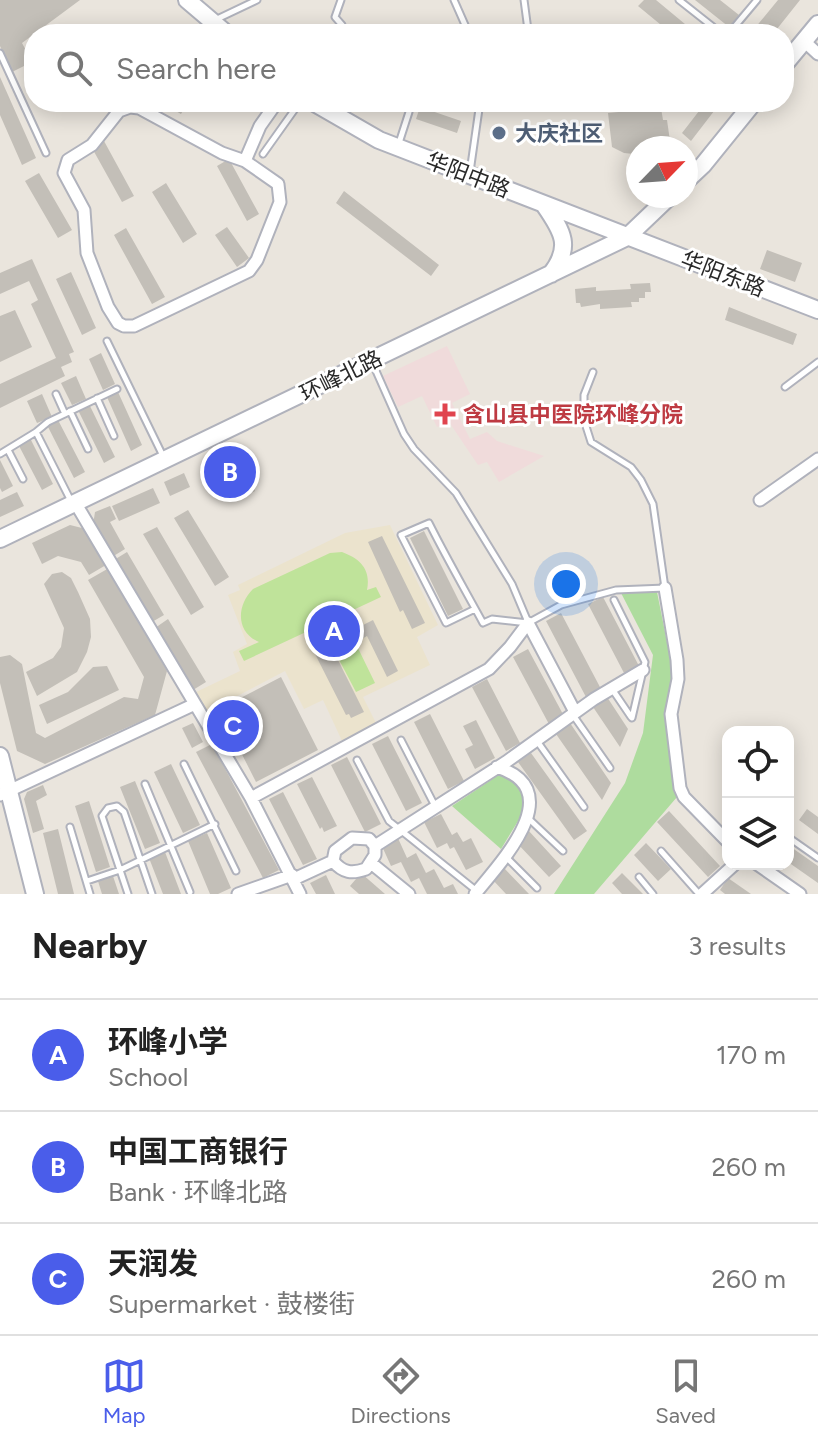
<!DOCTYPE html>
<meta charset="utf-8">
<style>
:root{--surface:#fff;--page:#f2f2f2;--text:#222;--muted:#767676;--line:#e0e0e0;--accent:#4a5dea}
body{margin:0;font-family:Figtree,"Noto Sans SC",sans-serif;background:var(--page);color:var(--text)}
.controls{position:absolute;right:24px;bottom:24px;display:grid;overflow:hidden;border-radius:16px;box-shadow:0 4px 20px #0003}
.controls button{width:72px;height:72px;display:grid;place-items:center;padding:0;border:0;border-bottom:2px solid var(--line);background:var(--surface);color:var(--text);font:40px sans-serif}
.compass{position:absolute;left:626px;top:136px;width:72px;height:72px;border-radius:50%;background:var(--surface);box-shadow:0 4px 20px #0003;rotate:65deg}
.you{position:absolute;left:566px;top:584px;width:28px;height:28px;margin:-20px;border:6px solid #fff;border-radius:50%;background:#1a73e8;box-shadow:0 0 0 12px #1a73e833}
.badge{display:grid;place-items:center;width:52px;height:52px;border-radius:50%;background:var(--accent);color:#fff;font-size:26px;font-weight:700}
.pin{position:absolute;translate:-50% -50%;border:4px solid #fff;box-shadow:0 2px 8px #0006}
.list{margin:0;padding:0;list-style:none}
h2{display:flex;justify-content:space-between;align-items:center;height:104px;margin:0;padding:0 32px;font-size:34px}
h2 small{font-size:26px;font-weight:400;color:var(--muted)}
.list li{display:grid;grid-template-columns:52px 1fr auto;gap:24px;align-items:center;box-sizing:border-box;height:112px;padding:0 32px;border-top:2px solid var(--line)}
.list b{display:block;font-size:30px;white-space:nowrap}
.list p{margin:0;font-size:26px;white-space:nowrap;color:var(--muted)}
.list em{font-size:26px;font-style:normal;color:var(--muted)}
.icon{flex:none;width:44px;height:44px;fill:none;stroke:currentColor;stroke-width:2;stroke-linecap:round;stroke-linejoin:round}
.map{position:relative;flex:none;width:818px;height:894px;overflow:hidden}
.search{position:absolute;background:var(--surface);box-shadow:0 4px 20px #0003;left:24px;right:24px;top:24px;height:88px;display:flex;align-items:center;gap:20px;box-sizing:border-box;padding:0 28px;border-radius:32px;color:var(--muted);font-size:30px}
.sheet{height:440px;background:var(--surface)}
nav{display:flex;justify-content:space-around;align-items:center;box-sizing:border-box;height:112px;border-top:2px solid var(--line);background:var(--surface);font-size:22px;color:var(--muted)}
nav a{display:grid;justify-items:center;gap:4px}
nav .on{color:var(--accent)}
.map>svg:first-child{display:block}
.education{fill:#ebe3cd}
.medical{fill:#f0dbdb}
.green{fill:#aedc9e}
.pitch{fill:#bfe39a}
.building{fill:#c3bfb8}
.lines{fill:none;stroke-linecap:round;stroke-linejoin:round}
.service-casing{stroke:#b0b2bc;stroke-width:9}
.minor-casing{stroke:#b0b2bc;stroke-width:15}
.secondary-casing{stroke:#b0b2bc;stroke-width:20}
.service{stroke:#fff;stroke-width:5}
.minor{stroke:#fff;stroke-width:11}
.secondary{stroke:#fff;stroke-width:16}
.service-dot{fill:#5c6f8a;stroke:#fff;stroke-width:3}
.health-dot{fill:#e0444e;stroke:#fff;stroke-width:3}
.labels{text-anchor:middle;dominant-baseline:central;stroke-width:6;stroke-linejoin:round;paint-order:stroke}
.service-label{font-size:22px;font-weight:bold;fill:#4e5e75;stroke:#fff;text-anchor:start}
.street-label{font-size:22px;fill:#292929;stroke:#fff}
.health-label{font-size:22px;font-weight:bold;fill:#be3a42;stroke:#fff;text-anchor:start}
</style>
<div class="map">
<svg width="818" height="894" viewBox="0 0 818 894">
<rect width="100%" height="100%" fill="#eae5dd"/>
<!-- education -->
<path class="education" d="M390,525L438,625L417,637L430,665L363,697L378,727L343,743L323,700L304,709L285,671L205,713L194,693L240,671L233,652L247,644L228,595L240,590L238,585L345,533Z"/>
<!-- medical -->
<path class="medical" d="M447,346L470,394L452,403L470,439L487,432L497,441L544,456L499,482L487,462L478,465L449,422L437,427L422,396L398,407L383,376Z"/>
<!-- green -->
<path class="green" d="M620,591L657,592L673,672L669,712L677,797L594,894H554L625,783L643,733L653,655Z
M500,774L509,776L523,788L526,808L501,849L452,806Z"/>
<!-- pitch -->
<path class="pitch" d="M342,552C361,559 371,570 367,590L376,587L381,597L244,661L239,651L259,642C236,632 236,606 253,589L330,553Z
M356,644L375,683L356,692L336,654Z"/>
<!-- building -->
<path class="building" d="M0,0H80L22,43L32,62L12,72L0,46Z
M644,0H656L697,34H672L638,6Z
M695,0H720L739,15L729,27Z
M778,0H800L773,34H750Z
M0,77L36,158L22,165L0,115Z
M160,102H188L181,114Z
M706,102H721L691,141L682,133Z
M420,107L461,121L457,133L416,119Z
M661,108L663,120H667L670,141L655,143L651,148H638V153L634,154L624,153L612,147L608,113Z
M104,141L134,196L122,202L92,148Z
M229,159L259,214L247,221L217,166Z
M39,173L72,230L58,238L25,181Z
M166,183L197,234L183,243L152,192Z
M344,191L439,265L431,276L336,203Z
M227,227L249,258L237,267L215,235Z
M126,228L165,297L152,304L114,235Z
M767,250L802,263L795,282L760,269Z
M32,259L74,352L69,354L72,362L61,367L65,376L0,408V384L56,358L31,304L38,300L29,281L0,294V273Z
M71,272L96,328L82,335L56,279Z
M650,283L651,292H645V298H639V302H631L632,307L600,309V304L581,307L580,303H576L575,289L596,287V291L631,289L630,284Z
M729,307L797,334L793,345L725,320Z
M15,310L32,347L0,362V316Z
M101,353L115,384L103,390L89,359Z
M76,376L86,399L72,405L61,383Z
M118,392L142,445L131,451L107,397Z
M42,394L52,417L37,423L27,401Z
M89,404L115,457L104,463L78,410Z
M58,420L85,472L74,478L47,425Z
M30,438L53,484L42,490L18,444Z
M237,452L255,491L244,496L239,487L230,491L226,482L215,487L213,482L214,469L217,463Z
M0,460L13,486L2,492L0,488Z
M184,473L190,487L170,496L164,482Z
M153,488L160,503L119,521L112,506Z
M17,492L24,506L0,517V500Z
M110,506L116,519L110,522L125,549L112,557L93,525L95,512Z
M188,510L229,577L215,586L174,518Z
M70,525L86,529L106,565L89,575L81,562L58,556L42,564L32,543Z
M157,527L204,607L191,615L143,534Z
M424,531L463,609L448,616L410,538Z
M382,536L425,623L412,629L403,610L400,612L368,542Z
M127,552L164,615L152,622L114,560Z
M109,568L167,671L155,715L45,764L17,751L0,683V657L10,655L22,664L36,733L45,738L124,697L138,699L144,677L88,580Z
M62,572L71,578L78,592L90,619L91,637L87,652L77,672L37,696L26,672L53,658L61,647L64,628L44,584L52,574Z
M603,597L639,666L624,673L588,604Z
M561,613L601,689L586,697L546,621Z
M168,619L206,682L193,690L155,628Z
M373,620L398,671L387,677L367,636L360,640L355,629Z
M329,642L364,712L351,718L349,714L346,715L313,650Z
M528,649L565,718L550,726L513,657Z
M107,666L119,690L47,724L39,705L68,692L93,667Z
M281,677L318,750L256,782L219,709Z
M487,679L520,743L506,751L472,687Z
M607,697L628,729L620,747L593,707Z
M430,714L464,781L448,789L414,722Z
M476,720L495,758L475,769L465,749L473,745L463,726Z
M193,723L203,742L192,748L182,728Z
M570,723L611,783L602,800L556,734Z
M388,736L422,803L406,811L372,744Z
M212,744L279,870L263,878L196,752Z
M531,753L587,831L574,840L518,762Z
M347,757L381,824L365,832L331,765Z
M171,764L200,825L183,833L154,772Z
M312,777L337,826L324,832L322,827L320,829L297,784Z
M135,781L160,843L145,849L120,787Z
M43,785L47,795L36,801L44,829L33,833L24,799L27,792Z
M283,792L317,859L303,865L269,799Z
M89,801L110,867L96,872L75,806Z
M807,809L818,817V834L799,820Z
M669,811L720,866L708,877L657,822Z
M441,814L452,835L457,832L463,842L471,838L483,862L466,870L454,847L450,849L447,843L437,848L424,822Z
M58,829L74,894H58L43,833Z
M528,830L561,866L549,877L516,842Z
M207,833L231,888L218,894H210L188,841Z
M397,836L407,858L416,853L426,873L434,869L444,888L453,884L458,894H427L419,878L411,882L401,862L391,866L381,844Z
M646,843L671,869L658,881L634,855Z
M788,845L818,866V883L788,862Z
M165,852L181,894H163L149,858Z
M504,868L529,894H506L492,879Z
M112,873L119,894H102L97,878Z
M361,873L385,894H359L350,886Z
M622,873L643,894H622L612,883Z
M326,875L335,894H316L310,883Z
M728,878L751,894H725L720,890Z"/>
<g class="lines">
<defs>
<path id="service" d="M341,0L335,17L342,25
M454,0L469,34
M679,0L717,30L731,31L757,0
M215,20L257,0
M469,33L528,30L524,0
M0,53L46,153
M399,143L409,112L410,102
M263,154L300,102
M470,172L480,102
M107,341L163,456
M372,362L404,434L414,449L456,493L512,584L528,622
M785,387L818,362
M56,394L65,414
M97,398L114,436
M70,411L88,449
M36,432L72,503
M8,450L23,479
M0,454L36,432L48,422L117,389
M614,600L645,662L632,718
M475,609L446,623L401,535L429,523C446,557 465,590 483,623L492,619L528,623L561,605L616,590L665,588L653,504L641,480L631,467L591,442L584,420V395L593,372
M612,689L631,717
M573,715L610,768
M401,740L435,806
M537,741L584,807
M357,760L389,821L478,892
M184,764L236,871
M145,784L190,892
M528,818L563,851
M70,827L90,894
M788,837L818,858
M661,851L699,894
M505,856L537,888
M639,877L653,894
M87,881L120,870L215,824
M128,894L102,816L108,808L117,806L124,812L152,894"/>
<path id="minor" d="M804,41L818,54
M130,107L139,108L222,153L245,161L278,184L280,202L257,260L249,271L134,326H124L118,323L108,307L87,253L84,210L64,173L68,160L92,145L119,111Z
M245,161L260,126L277,102
M760,500L818,459
M76,504L251,798L300,894
M665,588L677,660L678,679L671,714L680,788L684,797L728,842
M0,795L195,704
M251,798L489,669L510,647L528,623L575,712
M375,846L506,762L594,699L643,670
M371,863L409,894
M757,864L800,894
M294,879L333,861C343,873 352,874 366,869L375,855V846L369,839L352,838L335,851L333,861
M238,894L292,875
M475,894C503,860 569,790 497,767
M702,894L735,864"/>
<path id="secondary" d="M187,0L227,34
M784,65L818,24
M313,102L379,140L818,310
M686,181L703,165L754,102
M545,206C563,232 572,247 551,274
M0,539L627,237L670,196
M0,756L35,894"/>
</defs>
<!-- service casing -->
<use href="#service" class="service-casing"/>
<!-- minor casing -->
<use href="#minor" class="minor-casing"/>
<!-- secondary casing -->
<use href="#secondary" class="secondary-casing"/>
<!-- service -->
<use href="#service" class="service"/>
<!-- minor -->
<use href="#minor" class="minor"/>
<!-- secondary -->
<use href="#secondary" class="secondary"/>
</g>
<!-- markers -->
<circle class="service-dot" cx="499" cy="133" r="8"/>
<path class="health-dot" d="M441 402h8v8h8v8h-8v8h-8v-8h-8v-8h8z"/>
<g class="labels">
<!-- service labels -->
<g class="service-label">
<text x="515" y="133">大庆社区</text>
</g>
<!-- street labels -->
<g class="street-label">
<text transform="translate(468 175) rotate(21)">华阳中路</text>
<text transform="translate(723 274) rotate(21)">华阳东路</text>
<text transform="translate(341 376) rotate(-26)">环峰北路</text>
</g>
<!-- health labels -->
<g class="health-label">
<text x="463" y="414">含山县中医院环峰分院</text>
</g>
</g>
</svg>
<div class="controls">
<button><svg class="icon" aria-label="locate" viewBox="0 0 24 24"><circle cx="12" cy="12" r="6"/><path d="M12 2v4M12 18v4M2 12h4M18 12h4"/></svg></button>
<button><svg class="icon" aria-label="layers" viewBox="0 0 24 24"><path d="M12 4l9 5-9 5-9-5zM3 14l9 5 9-5"/></svg></button>
</div>
<svg class="compass" viewBox="-18 -18 36 36"><path d="M0-13l5 13h-10z" fill="#e53935"/><path d="M0 13l5-13h-10z" fill="#767676"/></svg>
<div class="you"></div>
<div class="pin badge" style="left:334px;top:631px">A</div>
<div class="pin badge" style="left:230px;top:472px">B</div>
<div class="pin badge" style="left:233px;top:726px">C</div>
<div class="search"><svg class="icon" aria-label="search" viewBox="0 0 24 24"><circle cx="10" cy="10" r="6"/><path d="M15 15l6 6"/></svg>Search here</div>
</div>
<section class="sheet">
<h2>Nearby<small>3 results</small></h2>
<ul class="list">
<li><span class="badge">A</span><div><b>环峰小学</b><p>School</p></div><em>170 m</em></li>
<li><span class="badge">B</span><div><b>中国工商银行</b><p>Bank · 环峰北路</p></div><em>260 m</em></li>
<li><span class="badge">C</span><div><b>天润发</b><p>Supermarket · 鼓楼街</p></div><em>260 m</em></li>
</ul>
</section>
<nav>
<a class="on"><svg class="icon" aria-label="map" viewBox="0 0 24 24"><path d="M3 6l6-2 6 2 6-2v14l-6 2-6-2-6 2zM9 4v14M15 6v14"/></svg>Map</a>
<a><svg class="icon" aria-label="directions" viewBox="0 0 24 24"><path d="M12 3l9 9-9 9-9-9zM9 14v-3h6M13 9l2 2-2 2"/></svg>Directions</a>
<a><svg class="icon" aria-label="saved" viewBox="0 0 24 24"><path d="M7 4h10v16l-5-4-5 4z"/></svg>Saved</a>
</nav>
